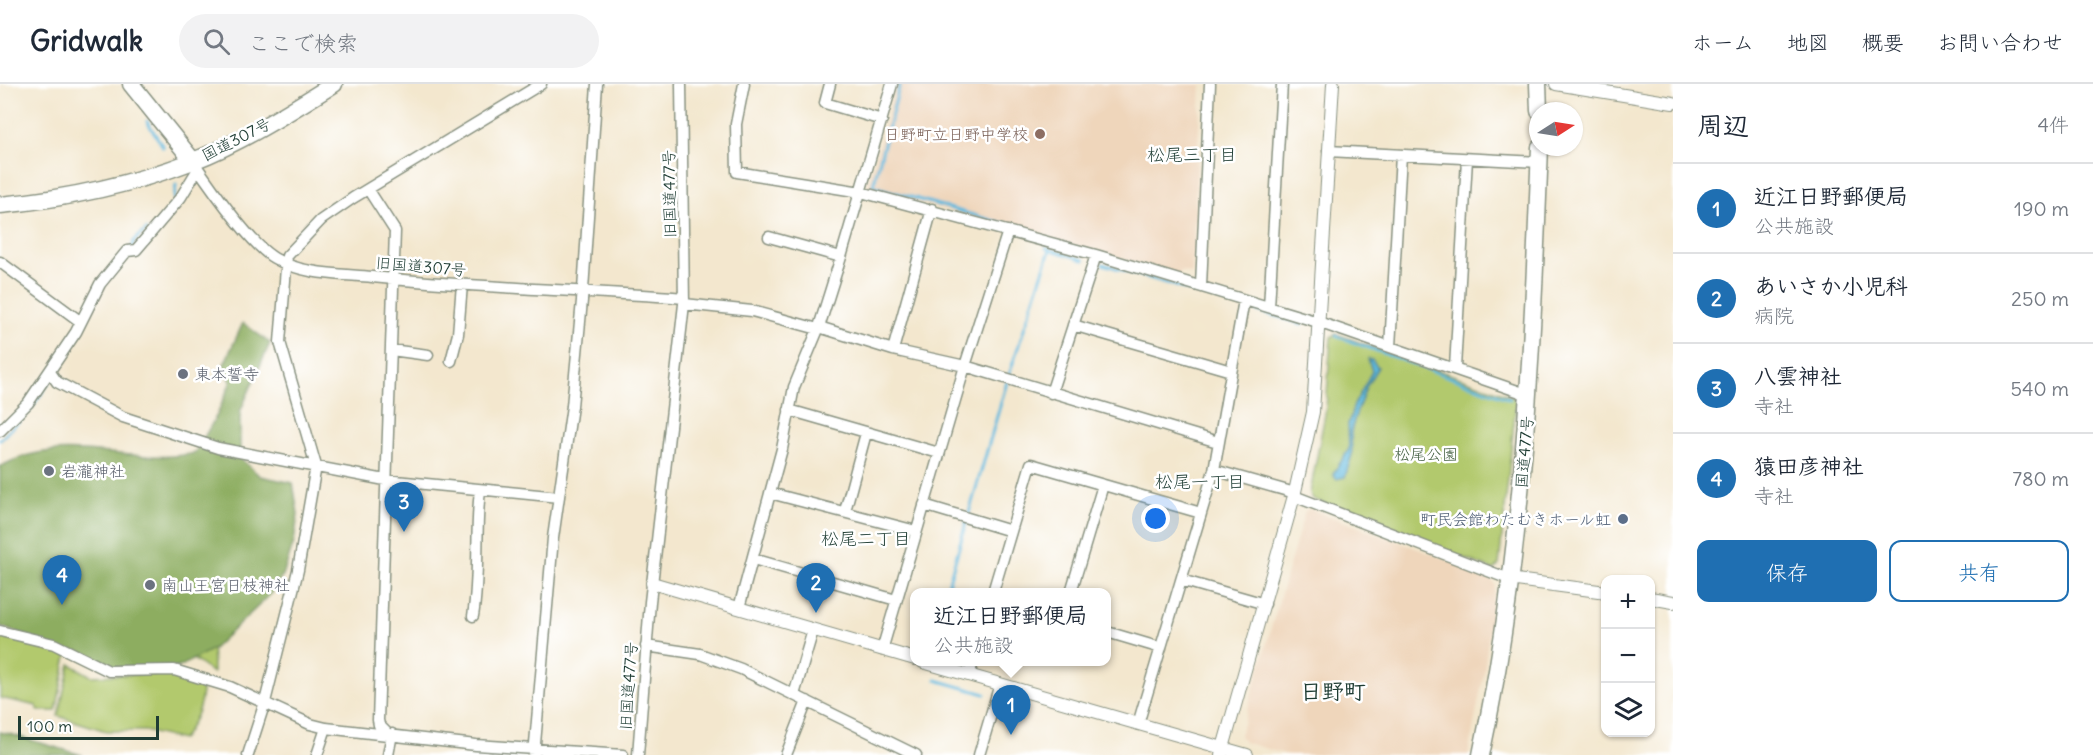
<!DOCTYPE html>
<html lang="ja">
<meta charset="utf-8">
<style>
:root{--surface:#fff;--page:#f2f2f3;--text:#1f2937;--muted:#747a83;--line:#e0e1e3;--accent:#1f6fb2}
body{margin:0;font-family:Delius,"Klee One",sans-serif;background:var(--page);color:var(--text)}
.controls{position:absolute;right:18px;bottom:18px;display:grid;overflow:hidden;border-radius:12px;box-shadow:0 2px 4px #0004}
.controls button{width:54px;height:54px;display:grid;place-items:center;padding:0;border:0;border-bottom:2px solid var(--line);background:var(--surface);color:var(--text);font:30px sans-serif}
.compass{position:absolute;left:1529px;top:18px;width:54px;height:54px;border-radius:50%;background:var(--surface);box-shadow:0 2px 4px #0004;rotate:78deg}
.scale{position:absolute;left:18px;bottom:15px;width:141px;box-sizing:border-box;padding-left:6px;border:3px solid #1f3d34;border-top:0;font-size:16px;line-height:21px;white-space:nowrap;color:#1f3d34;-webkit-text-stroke:4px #fff;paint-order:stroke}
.you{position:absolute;left:1156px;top:435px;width:21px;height:21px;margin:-15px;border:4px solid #fff;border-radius:50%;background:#1a73e8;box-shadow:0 0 0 9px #1a73e833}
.badge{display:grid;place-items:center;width:39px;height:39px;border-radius:50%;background:var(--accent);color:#fff;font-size:20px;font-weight:700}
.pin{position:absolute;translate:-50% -50px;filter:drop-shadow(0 2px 3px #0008)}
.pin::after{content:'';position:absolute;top:32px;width:21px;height:18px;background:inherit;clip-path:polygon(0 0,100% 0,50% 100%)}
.popup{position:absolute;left:910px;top:504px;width:201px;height:78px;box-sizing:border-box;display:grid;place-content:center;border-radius:12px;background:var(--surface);filter:drop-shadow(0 2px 4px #0005);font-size:20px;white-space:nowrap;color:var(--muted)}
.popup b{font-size:22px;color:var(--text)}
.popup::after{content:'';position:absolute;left:50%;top:100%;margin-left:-12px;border:12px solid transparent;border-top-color:var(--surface)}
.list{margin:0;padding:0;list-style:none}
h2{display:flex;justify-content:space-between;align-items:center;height:78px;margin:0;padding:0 24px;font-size:26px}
h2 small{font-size:20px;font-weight:400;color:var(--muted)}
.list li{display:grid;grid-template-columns:39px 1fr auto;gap:18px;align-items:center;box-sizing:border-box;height:90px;padding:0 24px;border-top:2px solid var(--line)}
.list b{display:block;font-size:22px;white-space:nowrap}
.list p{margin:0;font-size:20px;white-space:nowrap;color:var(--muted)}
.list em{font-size:20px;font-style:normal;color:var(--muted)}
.actions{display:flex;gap:12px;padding:18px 24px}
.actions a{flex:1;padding:14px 0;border:2px solid var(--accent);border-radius:12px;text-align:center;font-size:21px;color:var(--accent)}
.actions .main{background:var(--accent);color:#fff}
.icon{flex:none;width:33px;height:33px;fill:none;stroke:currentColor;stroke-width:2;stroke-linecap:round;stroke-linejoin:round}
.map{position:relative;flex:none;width:1673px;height:671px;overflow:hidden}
header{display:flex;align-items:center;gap:36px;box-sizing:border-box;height:84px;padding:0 30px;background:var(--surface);border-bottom:2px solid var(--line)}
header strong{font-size:28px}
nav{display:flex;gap:33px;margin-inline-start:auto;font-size:21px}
.search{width:420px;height:54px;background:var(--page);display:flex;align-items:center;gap:15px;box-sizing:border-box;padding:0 21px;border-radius:33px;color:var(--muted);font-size:22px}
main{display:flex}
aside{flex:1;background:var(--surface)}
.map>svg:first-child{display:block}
.built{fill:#efd6bb}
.green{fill:#b2c96d;stroke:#688350;stroke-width:1.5}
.forest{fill:#8dad60;stroke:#56754a;stroke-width:1.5}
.water{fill:#60b9de;stroke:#407b89;stroke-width:1.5}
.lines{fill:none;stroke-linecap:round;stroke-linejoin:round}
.stream{stroke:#60b9de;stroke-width:3}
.minor-casing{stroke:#899281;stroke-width:13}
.tertiary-casing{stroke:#899281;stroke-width:14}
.trunk-casing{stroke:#899281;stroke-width:19}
.minor{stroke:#fff;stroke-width:10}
.tertiary{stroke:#fff;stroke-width:12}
.trunk{stroke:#fff;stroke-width:16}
.education-dot{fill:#8d6e63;stroke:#fff;stroke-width:2}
.worship-dot{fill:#6b7280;stroke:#fff;stroke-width:2}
.service-dot{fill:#5c6f8a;stroke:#fff;stroke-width:2}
.labels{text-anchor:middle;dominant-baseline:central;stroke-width:5;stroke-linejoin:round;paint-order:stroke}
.education-label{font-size:16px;fill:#785e54;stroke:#fff;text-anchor:end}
.street-label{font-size:16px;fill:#1f3d34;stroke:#fff}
.worship-label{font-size:16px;fill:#5b616d;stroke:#fff;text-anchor:start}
.park-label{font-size:16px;fill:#446042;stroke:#fff}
.service-label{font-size:16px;fill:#4e5e75;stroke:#fff;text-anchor:end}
.neighbourhood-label{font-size:18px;fill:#1f3d34;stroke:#fff}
.district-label{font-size:22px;font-weight:bold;fill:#1f3d34;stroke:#fff}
</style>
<header>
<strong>Gridwalk</strong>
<div class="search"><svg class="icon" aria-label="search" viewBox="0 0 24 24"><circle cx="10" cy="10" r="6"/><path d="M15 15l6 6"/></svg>ここで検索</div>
<nav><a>ホーム</a><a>地図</a><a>概要</a><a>お問い合わせ</a></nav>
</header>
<main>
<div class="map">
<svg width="1673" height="671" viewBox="0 0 1673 671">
<rect width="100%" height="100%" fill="#fff"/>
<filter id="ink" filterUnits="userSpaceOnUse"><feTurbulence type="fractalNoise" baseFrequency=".0167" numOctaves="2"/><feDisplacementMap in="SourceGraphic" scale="12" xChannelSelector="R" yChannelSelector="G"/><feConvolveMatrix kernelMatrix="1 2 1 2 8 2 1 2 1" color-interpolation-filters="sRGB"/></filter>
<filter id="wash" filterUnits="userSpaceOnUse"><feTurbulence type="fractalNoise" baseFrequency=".008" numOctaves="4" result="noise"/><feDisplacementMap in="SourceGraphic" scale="24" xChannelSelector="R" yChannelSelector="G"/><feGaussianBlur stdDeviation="1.35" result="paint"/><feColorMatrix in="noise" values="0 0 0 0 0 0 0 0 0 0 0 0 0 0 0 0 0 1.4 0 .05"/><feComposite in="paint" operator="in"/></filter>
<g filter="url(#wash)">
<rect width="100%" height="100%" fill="#f3e7ce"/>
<!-- built -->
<path class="built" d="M896,0H1201L1192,190L1181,187L1179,191L870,105L868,100Z
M1310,425L1453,478L1492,496L1495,501L1484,589L1468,671H1288L1244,658L1240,651L1305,427Z"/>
<!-- green -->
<path class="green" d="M1336,250L1514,313L1516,318L1499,481L1494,486L1313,415L1310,409L1326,325L1331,253Z
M212,545L213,589L179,565Z
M0,551L53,562L67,572L56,627H38L37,622L0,614Z
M70,580L91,592L174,589L202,599C203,622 194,638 182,656L145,647H106L58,632Z"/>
<!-- forest -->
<path class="forest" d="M243,239L270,259L240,328V374L260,392L293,399L298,430L294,458L283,491L272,509L213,565L177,584H117L99,581L0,542V383C61,347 132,383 195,369L218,329L231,297L222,285Z
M0,648L10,650L82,671H0Z"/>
<!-- water -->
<path class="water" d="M1368,275L1372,276L1378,283L1367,301L1355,333L1351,348L1352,371L1345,393L1336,395L1333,390L1349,365L1348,340L1354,321L1372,287Z"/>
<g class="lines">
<!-- stream -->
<path class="stream" d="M900,0L873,102L1032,148
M147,37L163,63
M174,115L176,101
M132,164L134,157L146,146
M1046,164L1084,176
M1103,180L1232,219
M1252,225L1302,240
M1336,252L1510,315
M0,356L30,326L49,298
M946,508L1009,291L1050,166
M936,596L985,610"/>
</g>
</g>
<g filter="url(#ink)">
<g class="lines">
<defs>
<path id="minor" d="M744,0L736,40L737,88L861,108L1096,171L1318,238L1529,311
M830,0L825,19L882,36
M1328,67L1539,78
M193,77C210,102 250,160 274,174C302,191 340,190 372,193C475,204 580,206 684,214
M368,105L395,147L378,636L379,641L388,650
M769,153L841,173
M0,178L81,238
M1201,202L1210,0
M684,220L752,227L818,245
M1269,223L1282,0
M1073,241L1231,287
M819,243L893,266L965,282L1218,358
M1390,263L1401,71
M391,266L428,271
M893,266L932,125
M451,277L458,250L462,200
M1455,284L1467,75
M50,288L57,298L123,333L218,364L385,396L559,413
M1051,309L1096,171
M789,326L939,369
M0,347L28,319L76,248L100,200L127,167L136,166L142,159L181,113L198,85
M1214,386L1295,409
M770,409L916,447
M1294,412L1509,495
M924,421L1011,447
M845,427L866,349
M753,475L896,516
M1181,496L1265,520
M993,508L1031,380L1201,429
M1071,508L1103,401
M739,524L782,365L794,303L819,243L841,173L892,0
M473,532C480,490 475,449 480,406
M0,547L54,560L109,587L174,586L230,603L310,640L326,644L476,661L623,671
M1107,548L1161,564
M646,562L700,570L741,585L916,671
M882,566L965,282L1008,147
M969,591L973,578
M794,611L813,546
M1138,640L1214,386L1244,216
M248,671L265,618L298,486L316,382L280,258L287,172L321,136L353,114L541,0
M317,671L326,644
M388,671L392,650
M534,671L553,454L572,322L583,206L597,0
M638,671L650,518L684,220L681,0
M786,671L807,617
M979,671L1000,600"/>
<path id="tertiary" d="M1556,0L1673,19
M1509,495L1606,508
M652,499L915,575
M1650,514L1673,518
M923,578L1247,671
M1221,671L1294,412L1313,328L1333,0"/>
<path id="trunk" d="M131,0L193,77
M1538,0L1539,27
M0,121C65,115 131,101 193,77C242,58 289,28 334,0
M1481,671C1524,471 1532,266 1540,63"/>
</defs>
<!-- minor casing -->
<use href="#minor" class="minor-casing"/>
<!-- tertiary casing -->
<use href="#tertiary" class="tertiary-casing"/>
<!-- trunk casing -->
<use href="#trunk" class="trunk-casing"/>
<!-- minor -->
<use href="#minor" class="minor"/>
<!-- tertiary -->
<use href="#tertiary" class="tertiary"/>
<!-- trunk -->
<use href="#trunk" class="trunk"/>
</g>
</g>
<!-- markers -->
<circle class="education-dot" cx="1040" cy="50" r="6"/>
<g class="worship-dot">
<circle cx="183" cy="290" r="6"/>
<circle cx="49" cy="387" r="6"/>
<circle cx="150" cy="501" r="6"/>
</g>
<circle class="service-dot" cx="1623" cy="435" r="6"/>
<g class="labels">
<!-- education labels -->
<g class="education-label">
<text x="1028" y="50">日野町立日野中学校</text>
</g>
<!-- street labels -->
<g class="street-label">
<text transform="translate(236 55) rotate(-27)">国道307号</text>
<text transform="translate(669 110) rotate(-91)">旧国道477号</text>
<text transform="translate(421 182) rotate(5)">旧国道307号</text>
<text transform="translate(1524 368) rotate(-85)">国道477号</text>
<text transform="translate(628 602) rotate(-86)">旧国道477号</text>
</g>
<!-- worship labels -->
<g class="worship-label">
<text x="195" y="290">東本誓寺</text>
<text x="61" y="387">岩瀧神社</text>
<text x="162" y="501">南山王宮日枝神社</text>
</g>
<!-- park labels -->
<g class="park-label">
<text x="1426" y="370">松尾公園</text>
</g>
<!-- service labels -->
<g class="service-label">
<text x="1611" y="435">町民会館わたむきホール虹</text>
</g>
<!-- neighbourhood labels -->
<g class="neighbourhood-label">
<text x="1192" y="70">松尾三丁目</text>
<text x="1200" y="397">松尾一丁目</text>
<text x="866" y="454">松尾二丁目</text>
</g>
<!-- district labels -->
<g class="district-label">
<text x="1333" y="607">日野町</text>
</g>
</g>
</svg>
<div class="controls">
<button>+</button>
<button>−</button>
<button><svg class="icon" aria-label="layers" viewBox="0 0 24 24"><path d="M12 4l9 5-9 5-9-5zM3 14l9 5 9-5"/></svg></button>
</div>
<svg class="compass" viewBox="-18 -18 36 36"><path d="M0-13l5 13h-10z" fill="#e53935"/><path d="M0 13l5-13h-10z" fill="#747a83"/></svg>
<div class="scale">100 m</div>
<div class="you"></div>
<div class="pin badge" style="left:1011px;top:651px">1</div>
<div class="popup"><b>近江日野郵便局</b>公共施設</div>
<div class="pin badge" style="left:816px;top:529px">2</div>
<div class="pin badge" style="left:404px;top:448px">3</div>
<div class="pin badge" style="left:62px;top:521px">4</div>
</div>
<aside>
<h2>周辺<small>4件</small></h2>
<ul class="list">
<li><span class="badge">1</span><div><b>近江日野郵便局</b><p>公共施設</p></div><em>190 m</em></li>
<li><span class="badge">2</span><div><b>あいさか小児科</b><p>病院</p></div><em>250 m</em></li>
<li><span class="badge">3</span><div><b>八雲神社</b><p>寺社</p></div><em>540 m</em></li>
<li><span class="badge">4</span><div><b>猿田彦神社</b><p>寺社</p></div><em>780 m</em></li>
</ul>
<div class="actions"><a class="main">保存</a><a>共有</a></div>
</aside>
</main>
